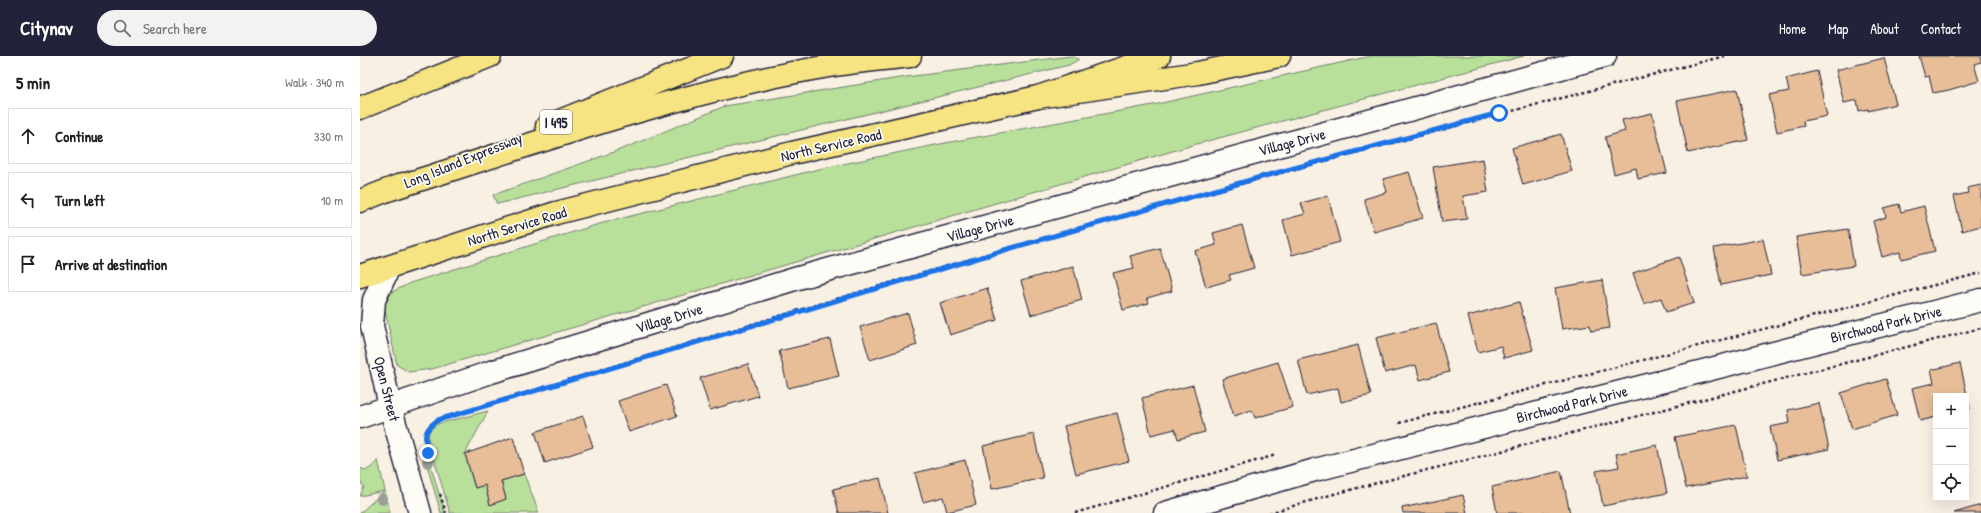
<!DOCTYPE html>
<meta charset="utf-8">
<style>
:root{--surface:#fff;--page:#f2f2f2;--text:#202124;--muted:#757577;--line:#e0e0e0;--accent:#22223b}
body{margin:0;font-family:"Patrick Hand",sans-serif;background:var(--page);color:var(--text)}
.controls{position:absolute;right:12px;bottom:12px;display:grid;overflow:hidden;border-radius:0px;box-shadow:0 4px 16px #0002}
.controls button{width:36px;height:36px;display:grid;place-items:center;padding:0;border:0;border-bottom:1px solid var(--line);background:var(--surface);color:var(--text);font:20px sans-serif}
.stop{position:absolute;width:12px;height:12px;margin:-9px;border:3px solid #1a73e8;border-radius:50%;background:#fff}
.stop.end{background:#1a73e8;border-color:#fff;box-shadow:0 1px 4px #0008}
.list{margin:0;padding:0;list-style:none}
h2{display:flex;justify-content:space-between;align-items:center;height:52px;margin:0;padding:0 16px;font-size:17px}
h2 small{font-size:13px;font-weight:400;color:var(--muted)}
.list li{display:grid;grid-template-columns:26px 1fr auto;gap:12px;align-items:center;box-sizing:border-box;height:56px;margin:0 8px 8px;padding:0 8px;border:1px solid var(--line);border-radius:0px}
.list b{display:block;font-size:15px;white-space:nowrap}
.list em{font-size:13px;font-style:normal;color:var(--muted)}
.icon{flex:none;width:22px;height:22px;fill:none;stroke:currentColor;stroke-width:2;stroke-linecap:round;stroke-linejoin:round}
.map{position:relative;flex:none;width:1621px;height:457px;overflow:hidden}
header{display:flex;align-items:center;gap:24px;box-sizing:border-box;height:56px;padding:0 20px;background:var(--accent);color:#fff}
header strong{font-size:19px}
nav{display:flex;gap:22px;margin-inline-start:auto;font-size:14px}
.search{width:280px;height:36px;background:var(--page);display:flex;align-items:center;gap:10px;box-sizing:border-box;padding:0 14px;border-radius:22px;color:var(--muted);font-size:15px}
main{display:flex}
aside{flex:1;background:var(--surface)}
.map>svg:first-child{display:block}
.green{fill:#b9e09b;stroke:#6e816b}
.building{fill:#e7be97;stroke:#22223b}
.lines{fill:none;stroke-linecap:round;stroke-linejoin:round}
.minor-casing{stroke:#22223b;stroke-width:25}
.major-casing{stroke:#22223b;stroke-width:25}
.highway-casing{stroke:#22223b;stroke-width:25}
.path{stroke:#22223b;stroke-width:2.5;stroke-dasharray:3 3;stroke-linecap:butt}
.minor{stroke:#fdfcf7;stroke-width:22}
.major{stroke:#f6e381;stroke-width:22}
.highway{stroke:#f6e381;stroke-width:22}
.tree{fill:#9c9e97}
.route{stroke:#1a73e8;stroke-width:5}
.labels{text-anchor:middle;dominant-baseline:central;stroke-width:3.5;stroke-linejoin:round;paint-order:stroke}
.shield{fill:#fdfcf7;stroke:#646373;stroke-width:1}
.shield-label{font-size:14px;font-weight:bold;fill:#22223b}
.street-label{font-size:15px;fill:#22223b;stroke:#fdfcf7}
</style>
<header>
<strong>Citynav</strong>
<div class="search"><svg class="icon" aria-label="search" viewBox="0 0 24 24"><circle cx="10" cy="10" r="6"/><path d="M15 15l6 6"/></svg>Search here</div>
<nav><a>Home</a><a>Map</a><a>About</a><a>Contact</a></nav>
</header>
<main>
<aside>
<h2>5 min<small>Walk · 340 m</small></h2>
<ul class="list">
<li><svg class="icon" aria-label="ahead" viewBox="0 0 24 24"><path d="M12 20V5M6 11l6-6 6 6"/></svg><div><b>Continue</b></div><em>330 m</em></li>
<li><svg class="icon" aria-label="left" viewBox="0 0 24 24"><path d="M17 20v-9H6M10 6l-5 5 5 5"/></svg><div><b>Turn left</b></div><em>10 m</em></li>
<li><svg class="icon" aria-label="arrive" viewBox="0 0 24 24"><path d="M6 21V4h12l-3 4 3 4H6"/></svg><div><b>Arrive at destination</b></div></li>
</ul>
</aside>
<div class="map">
<svg width="1621" height="457" viewBox="0 0 1621 457">
<rect width="100%" height="100%" fill="#f9f0e4"/>
<filter id="ink" filterUnits="userSpaceOnUse"><feTurbulence type="fractalNoise" baseFrequency=".025" numOctaves="2"/><feDisplacementMap in="SourceGraphic" scale="8" xChannelSelector="R" yChannelSelector="G"/><feConvolveMatrix kernelMatrix="1 2 1 2 8 2 1 2 1" color-interpolation-filters="sRGB"/></filter>
<g filter="url(#ink)">
<!-- green -->
<path class="green" d="M711,0L719,3L709,9L137,148L133,139L265,92L365,50L546,21Z
M1011,0H1164L833,89L72,313L49,316L37,309L24,250L32,236L50,227L239,168L459,113L585,87L793,49Z
M128,355L105,398L115,432L125,429L131,448L146,443L141,425L164,418L179,457H90L68,382L69,375L77,368Z
M64,388L85,457H81L61,389Z
M18,404L30,457H0L24,435L0,440L4,431L0,425V412C9,417 12,410 18,404Z"/>
<!-- building -->
<path class="building" d="M1559,0H1621V6L1614,8L1619,25L1589,34L1573,37L1569,20L1565,21Z
M1524,2L1536,48L1508,55V53L1499,55L1497,44L1484,47L1476,14Z
M1457,15L1467,60L1443,65L1444,70L1417,76L1409,39L1429,35L1426,23Z
M1377,33L1388,84L1328,97L1317,45Z
M1292,57L1307,117L1278,123L1276,112L1254,118L1245,81L1265,75L1262,64Z
M1201,78L1212,115L1163,129L1152,92Z
M1123,103L1128,136L1103,140L1107,163L1082,166L1073,111Z
M1049,116L1063,162L1014,176L1004,143L1027,136L1023,123Z
M1621,129V170L1602,175L1594,140L1608,137L1607,132Z
M968,140L980,186L932,199L923,164L945,158L941,147Z
M1539,148L1541,156L1564,150L1575,195L1541,203L1540,196L1522,201L1513,165L1526,161L1524,152Z
M882,169L894,212L869,219L871,224L846,231L835,195L856,189L853,177Z
M1488,173L1494,210L1442,218L1436,181Z
M1403,183L1411,219L1361,229L1354,192Z
M800,192L812,235L787,242L789,247L763,254L753,217L774,212L770,200Z
M1319,201L1334,247L1306,256L1301,242L1284,248L1273,217Z
M713,210L722,244L671,259L661,225Z
M1242,224L1250,272L1231,275L1230,269L1202,273L1195,232Z
M627,232L637,264L590,279L580,247Z
M1159,246L1173,294L1144,302L1141,290L1118,296L1108,260Z
M548,257L557,289L510,304L500,271Z
M1076,267L1089,316L1060,324L1056,309L1025,317L1016,282Z
M470,283L479,320L428,332L419,295Z
M998,289L1011,339L981,346L978,332L947,339L938,304Z
M918,306L933,351L895,362L892,354L874,360L862,323Z
M1600,307L1610,353L1606,354V340H1576V361L1560,365L1552,332L1574,327L1571,314Z
M388,308L398,340L350,354L340,322Z
M1526,323L1537,359L1492,373L1481,337Z
M306,329L317,360L269,376L258,345Z
M833,329L845,376L818,383L815,373L791,379L782,342Z
M1459,347L1469,393L1417,404L1410,371L1430,367L1428,354Z
M757,357L769,405L716,418L704,370Z
M223,360L233,391L185,407L175,376Z
M1376,369L1387,420L1326,432L1315,381Z
M674,378L683,422L632,433L623,390Z
M153,381L164,418L141,425L146,443L130,449L125,429L115,432L105,398Z
M1297,389L1307,437L1243,450L1236,415L1259,411L1256,398Z
M605,404L616,449L587,456L583,441L563,446L555,417Z
M1201,415L1210,457H1137L1132,431Z
M520,422L528,457H479L473,433Z
M1103,439L1107,457H1043L1042,452Z
M1621,449V457H1594Z"/>
<g class="lines">
<defs>
<path id="minor" d="M29,211L14,244L12,270L30,350L60,457
M0,361L131,316L438,222L1245,0
M805,457L955,414L1621,244"/>
<path id="major" d="M0,220L196,157L432,97L678,41L838,17L919,0"/>
<path id="highway" d="M678,41L799,0
M0,52L130,0
M187,70L362,0
M31,133C177,87 324,34 475,9C500,5 525,3 550,0
M0,145L43,128"/>
</defs>
<!-- minor casing -->
<use href="#minor" class="minor-casing"/>
<!-- major casing -->
<use href="#major" class="major-casing"/>
<!-- highway casing -->
<use href="#highway" class="highway-casing"/>
<!-- path -->
<path class="path" d="M1039,367L1621,217
M66,387C65,375 69,370 78,364C269,306 459,247 651,192C888,124 1126,61 1365,0
M80,438L86,457
M715,457L916,399
M909,457L974,438L1621,272"/>
<!-- minor -->
<use href="#minor" class="minor"/>
<!-- major -->
<use href="#major" class="major"/>
<!-- highway -->
<use href="#highway" class="highway"/>
</g>
<!-- trees -->
<g class="tree">
<circle cx="68" cy="406" r="6"/>
<circle cx="22" cy="443" r="6"/>
</g>
</g>
<g class="lines" filter="url(#ink)">
<!-- route -->
<path class="route" d="M68,397C64,381 63,374 78,364L648,193L901,121L1139,57"/>
</g>
<g class="labels">
<!-- shield labels -->
<rect class="shield" x="180" y="54" width="32" height="24" rx="3"/>
<g class="shield-label">
<text x="196" y="66">I 495</text>
</g>
<!-- street labels -->
<g class="street-label">
<text transform="translate(932 86) rotate(-15)">Village Drive</text>
<text transform="translate(471 89) rotate(-13)">North Service Road</text>
<text transform="translate(103 104) rotate(-22)">Long Island Expressway</text>
<text transform="translate(157 170) rotate(-17)">North Service Road</text>
<text transform="translate(620 172) rotate(-15)">Village Drive</text>
<text transform="translate(309 262) rotate(-17)">Village Drive</text>
<text transform="translate(1526 268) rotate(-14)">Birchwood Park Drive</text>
<text transform="translate(27 333) rotate(76)">Open Street</text>
<text transform="translate(1212 348) rotate(-14)">Birchwood Park Drive</text>
</g>
</g>
</svg>
<div class="controls">
<button>+</button>
<button>−</button>
<button><svg class="icon" aria-label="locate" viewBox="0 0 24 24"><circle cx="12" cy="12" r="6"/><path d="M12 2v4M12 18v4M2 12h4M18 12h4"/></svg></button>
</div>
<div class="stop" style="left:1139px;top:57px"></div>
<div class="stop end" style="left:68px;top:397px"></div>
</div>
</main>
